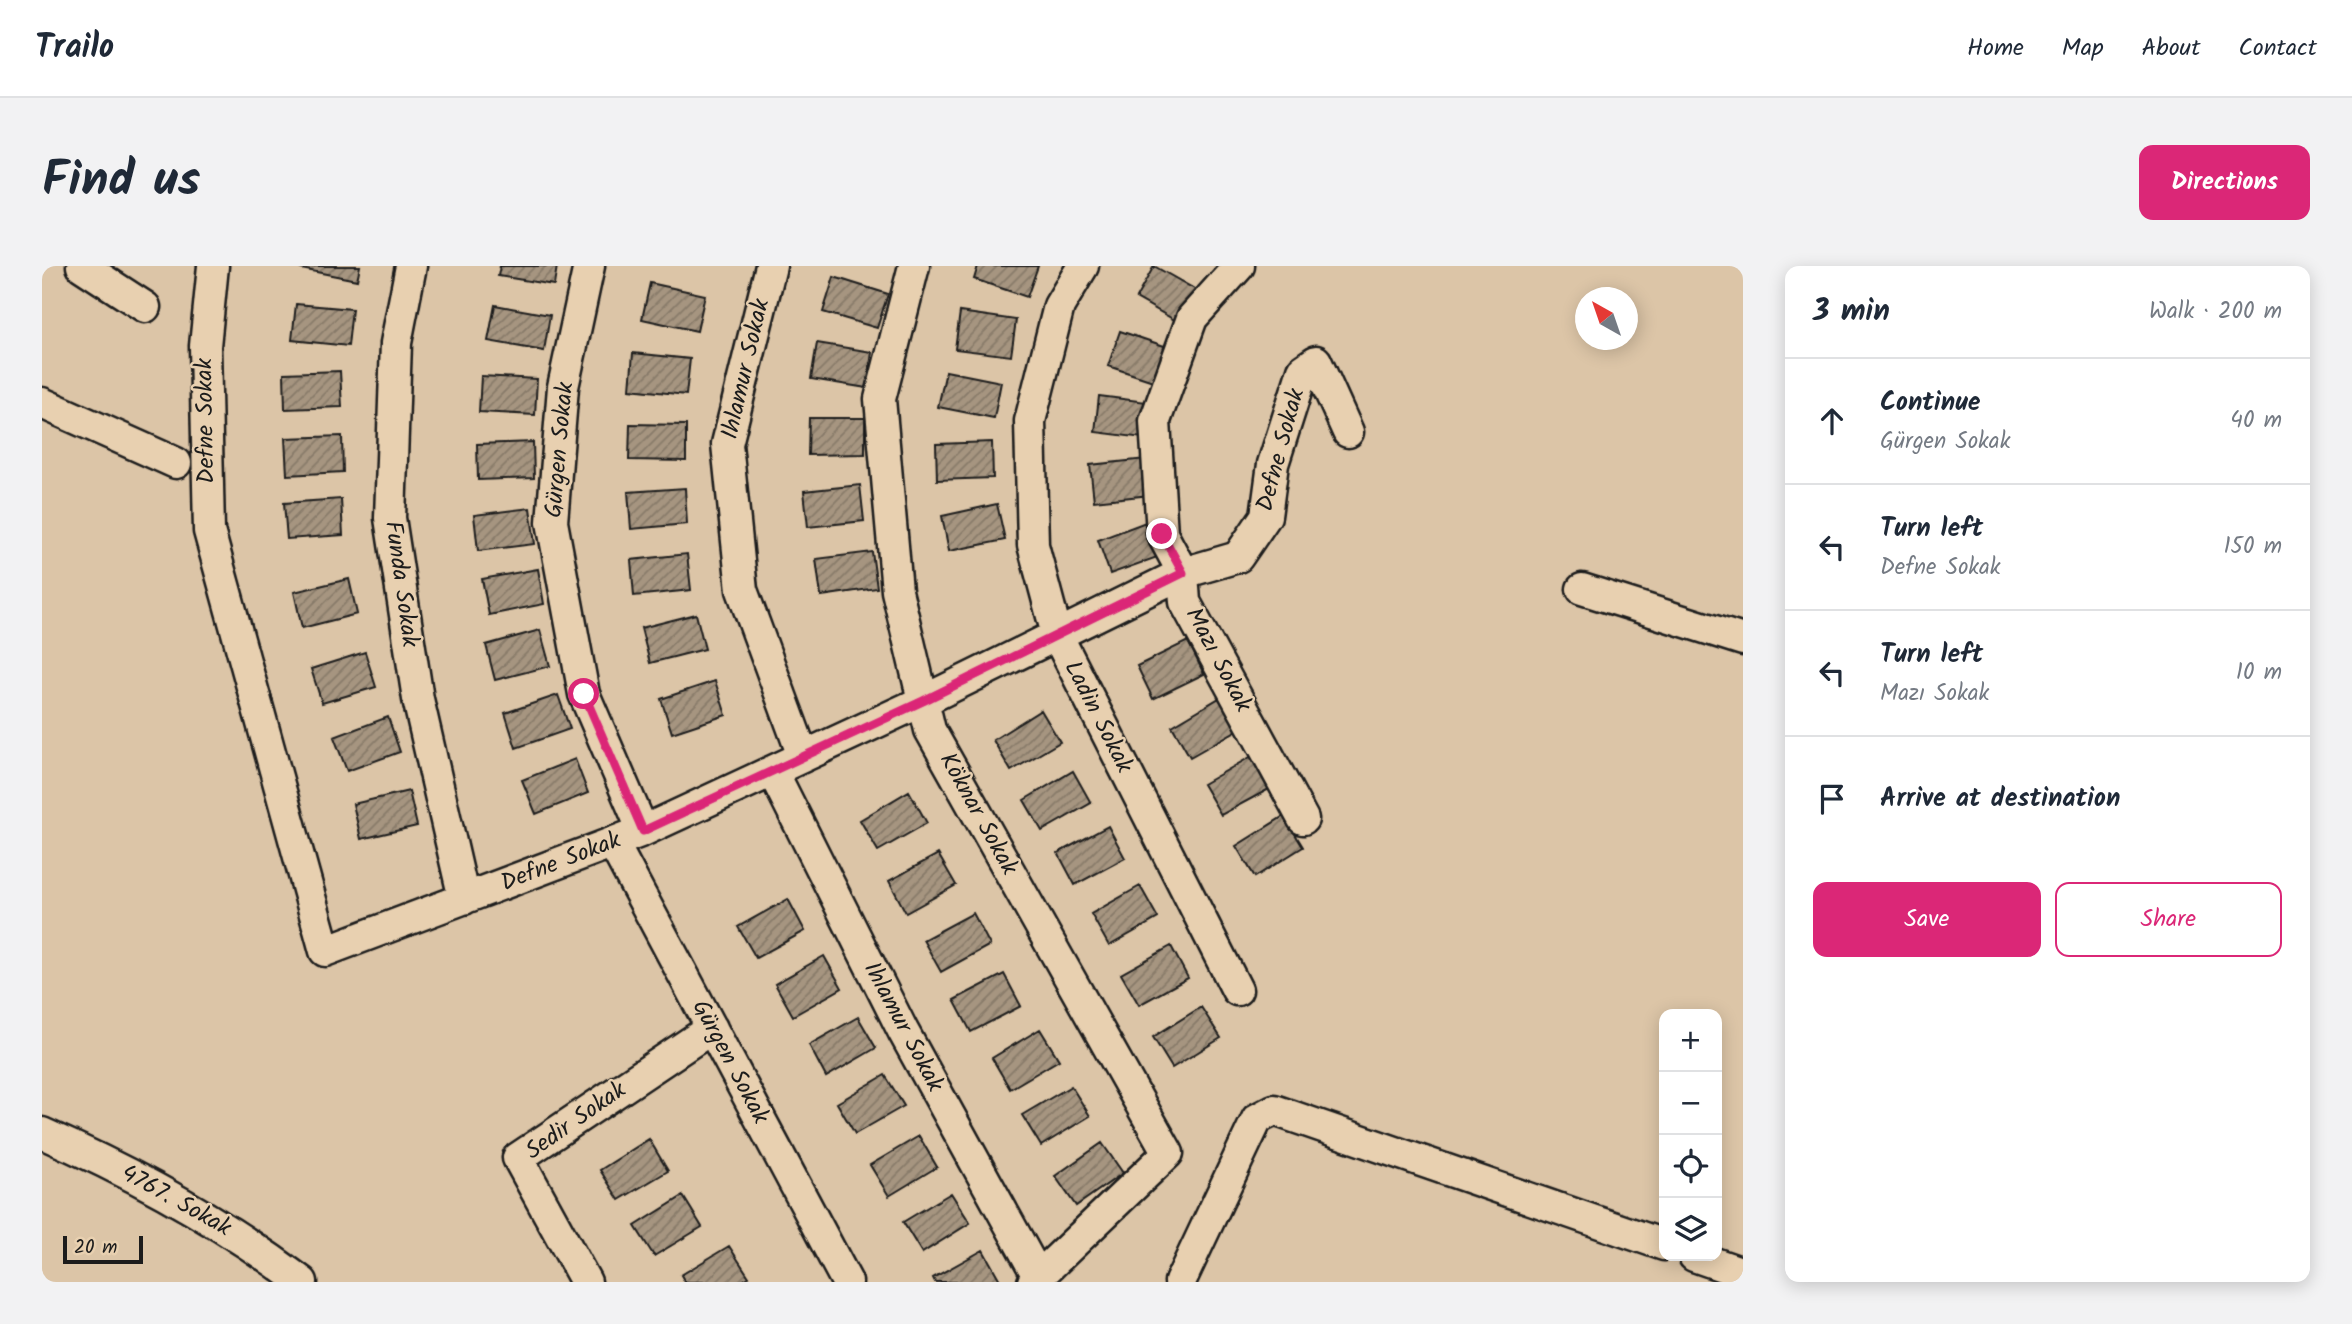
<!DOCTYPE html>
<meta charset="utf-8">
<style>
:root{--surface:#fff;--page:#f2f2f3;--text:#1f2937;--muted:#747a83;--line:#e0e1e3;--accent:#db2777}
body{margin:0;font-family:Kalam,sans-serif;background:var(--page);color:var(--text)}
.controls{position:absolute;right:21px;bottom:21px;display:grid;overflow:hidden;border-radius:14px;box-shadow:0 4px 18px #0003}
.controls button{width:63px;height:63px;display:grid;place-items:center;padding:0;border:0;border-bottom:2px solid var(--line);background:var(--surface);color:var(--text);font:35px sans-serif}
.compass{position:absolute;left:1533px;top:21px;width:63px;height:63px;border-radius:50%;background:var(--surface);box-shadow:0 4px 18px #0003;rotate:320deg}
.scale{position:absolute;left:21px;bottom:18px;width:80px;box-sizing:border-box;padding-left:7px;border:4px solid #1c1c1c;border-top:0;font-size:19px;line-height:24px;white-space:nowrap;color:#1c1c1c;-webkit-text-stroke:5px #e8d0b0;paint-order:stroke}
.stop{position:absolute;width:21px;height:21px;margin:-16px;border:5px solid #db2777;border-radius:50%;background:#fff}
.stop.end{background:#db2777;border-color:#fff;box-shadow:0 2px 7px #0008}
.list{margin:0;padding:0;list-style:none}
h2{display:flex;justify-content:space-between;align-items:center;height:91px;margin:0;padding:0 28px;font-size:30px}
h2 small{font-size:23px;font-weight:400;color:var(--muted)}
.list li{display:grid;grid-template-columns:46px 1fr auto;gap:21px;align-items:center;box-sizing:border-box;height:126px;padding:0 28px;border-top:2px solid var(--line)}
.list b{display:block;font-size:26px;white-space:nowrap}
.list p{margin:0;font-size:23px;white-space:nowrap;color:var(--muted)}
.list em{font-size:23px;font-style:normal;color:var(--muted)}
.actions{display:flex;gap:14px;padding:21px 28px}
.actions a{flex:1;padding:16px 0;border:2px solid var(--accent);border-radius:14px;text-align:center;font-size:24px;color:var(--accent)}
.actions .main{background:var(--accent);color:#fff}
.icon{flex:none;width:38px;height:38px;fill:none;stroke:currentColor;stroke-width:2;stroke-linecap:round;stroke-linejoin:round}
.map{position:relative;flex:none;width:1701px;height:1016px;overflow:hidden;border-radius:14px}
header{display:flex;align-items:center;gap:42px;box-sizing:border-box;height:98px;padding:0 35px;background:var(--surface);border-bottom:2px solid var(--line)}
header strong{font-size:33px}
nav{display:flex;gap:38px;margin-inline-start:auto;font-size:24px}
.intro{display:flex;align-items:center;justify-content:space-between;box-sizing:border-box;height:168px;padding:0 42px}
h1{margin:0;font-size:49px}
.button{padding:18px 32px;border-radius:14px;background:var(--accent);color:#fff;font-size:24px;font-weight:700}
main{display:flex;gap:42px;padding:0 42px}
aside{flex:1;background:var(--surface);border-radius:14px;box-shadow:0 4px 18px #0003}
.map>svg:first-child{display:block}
.building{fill:url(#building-hatch);stroke:#1c1c1c;stroke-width:2}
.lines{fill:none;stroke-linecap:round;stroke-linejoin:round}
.minor-casing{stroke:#1c1c1c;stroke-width:35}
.minor{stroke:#e8d0b0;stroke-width:30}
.route{stroke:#db2777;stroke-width:9}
.labels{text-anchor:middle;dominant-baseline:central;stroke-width:5;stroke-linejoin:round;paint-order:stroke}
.street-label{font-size:24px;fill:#1c1c1c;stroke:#e8d0b0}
</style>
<header>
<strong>Trailo</strong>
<nav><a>Home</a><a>Map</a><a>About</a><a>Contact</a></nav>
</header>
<div class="intro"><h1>Find us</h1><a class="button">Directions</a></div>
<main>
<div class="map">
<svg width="1701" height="1016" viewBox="0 0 1701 1016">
<defs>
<pattern id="building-hatch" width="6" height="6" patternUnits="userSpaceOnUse" patternTransform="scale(1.75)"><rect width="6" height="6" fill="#a69580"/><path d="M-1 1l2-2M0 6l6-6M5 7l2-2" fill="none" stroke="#867968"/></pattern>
</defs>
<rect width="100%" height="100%" fill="#dcc5a7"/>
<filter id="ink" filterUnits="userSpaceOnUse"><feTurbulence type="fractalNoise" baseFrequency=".0143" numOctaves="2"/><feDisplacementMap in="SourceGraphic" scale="14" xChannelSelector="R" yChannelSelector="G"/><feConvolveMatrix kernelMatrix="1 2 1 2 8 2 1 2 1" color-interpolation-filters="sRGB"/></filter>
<g filter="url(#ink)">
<!-- building -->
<path class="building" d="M260,0H318L315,14L259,3Z
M458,0H515L512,19L456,10Z
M936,0H996L985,31L932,13Z
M1112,0L1161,28L1143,60L1094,32Z
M792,11L846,28L835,62L781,46Z
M608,17L663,29L655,65L600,53Z
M254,38L310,43L306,80L250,74Z
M453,39L508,49L502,85L446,75Z
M918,46L974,54L969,90L913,83Z
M1078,65L1131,83L1120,118L1066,100Z
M775,77L830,86L825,122L769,113Z
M591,87L648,93L644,129L588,123Z
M298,105L300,141L243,143L242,107Z
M904,105L959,116L952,152L896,141Z
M439,110L495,113L493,149L437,146Z
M1057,130L1113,137L1109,173L1053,166Z
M767,152H823V188L766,189Z
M588,158L644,159V195L587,194Z
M300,170L301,206L245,209L243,172Z
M491,176L492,212L436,214L435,178Z
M950,176L951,212L895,214L894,178Z
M1104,193L1108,229L1052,235L1048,199Z
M818,219L822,255L766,261L762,225Z
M643,222L645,258L589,263L586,226Z
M299,233L301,269L245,273L242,237Z
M955,238L963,274L907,285L900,250Z
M488,242L493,278L436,285L432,249Z
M1109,254L1121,289L1068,308L1056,274Z
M830,286L835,322L779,330L774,293Z
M645,288L649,324L592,330L589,294Z
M496,303L502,338L447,349L440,313Z
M307,313L315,348L260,362L252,326Z
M654,348L663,383L608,397L599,362Z
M498,364L508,400L453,414L444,379Z
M1146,375L1162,408L1111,433L1095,400Z
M323,386L334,421L280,437L269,403Z
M673,415L684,449L630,467L619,433Z
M516,429L528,463L474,482L463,447Z
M1179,431L1197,463L1148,491L1130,460Z
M999,444L1018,476L969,505L951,474Z
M346,451L358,486L305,505L292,471Z
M1210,490L1229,522L1179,549L1161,518Z
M533,493L546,527L494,548L480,514Z
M1031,505L1049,537L1000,565L982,534Z
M367,525L375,560L319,573L311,538Z
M867,525L885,557L836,585L818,554Z
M1242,550L1261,581L1213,611L1194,580Z
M1066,560L1083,592L1033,619L1016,587Z
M896,588L914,619L864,647L847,615Z
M1098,620L1116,652L1067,680L1049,648Z
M746,633L763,665L714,692L696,661Z
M931,647L948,679L899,706L881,674Z
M1129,680L1146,712L1097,739L1079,708Z
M782,690L800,722L751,750L733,718Z
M962,708L979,740L929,766L912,734Z
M1159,741L1179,772L1130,802L1111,771Z
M816,751L834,782L784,811L767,779Z
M998,763L1017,794L968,823L950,792Z
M843,809L862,840L813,868L795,837Z
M1029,820L1048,850L999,880L980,849Z
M877,870L895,901L847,930L828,899Z
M607,873L626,905L577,934L558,904Z
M1060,877L1081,907L1034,940L1013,910Z
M909,927L928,957L880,987L861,956Z
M641,930L660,961L612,990L593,960Z
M687,980L707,1011L698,1016H643L639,1009Z
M941,984L959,1016H893L891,1012Z"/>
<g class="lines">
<defs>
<path id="minor" d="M40,0L103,41
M171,0L163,80L167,265L283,685L601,565L881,435L1141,307L1196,291L1224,250L1231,198L1261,104L1274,95L1306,166
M369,0L354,77L348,252L376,433L422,633
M547,0L521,121L510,256L542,428L601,565
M729,0L685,178L700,324L761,490
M872,0L838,133L855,325L888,464L1126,887L991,1016
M1041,0L1017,40L988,155L991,279L1015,369L1195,724
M1197,0L1150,52L1113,155L1120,268L1141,307L1143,336L1261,553
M0,137L134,197
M1540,323L1701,374
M731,506L861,765L997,1012
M571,577L805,1016
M0,867C93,908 179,955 260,1016
M1652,990L1701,1007
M544,1016L476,892L670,762
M1138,1016L1215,853L1232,844L1622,979"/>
</defs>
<!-- minor casing -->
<use href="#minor" class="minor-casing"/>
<!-- minor -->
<use href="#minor" class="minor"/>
</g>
</g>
<g class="lines" filter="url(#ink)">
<!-- route -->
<path class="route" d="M542,428L601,565L881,435L1141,307L1120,268"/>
</g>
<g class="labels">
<!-- street labels -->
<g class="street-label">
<text transform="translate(704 103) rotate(-77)">Ihlamur Sokak</text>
<text transform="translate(164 155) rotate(-91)">Defne Sokak</text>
<text transform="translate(518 184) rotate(-85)">Gürgen Sokak</text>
<text transform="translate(1239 184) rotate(-75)">Defne Sokak</text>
<text transform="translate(359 318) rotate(82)">Funda Sokak</text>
<text transform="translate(1176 394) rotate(62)">Mazı Sokak</text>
<text transform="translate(1056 451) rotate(63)">Ladin Sokak</text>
<text transform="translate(936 548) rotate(61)">Köknar Sokak</text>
<text transform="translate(519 596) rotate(-21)">Defne Sokak</text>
<text transform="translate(861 761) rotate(62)">Ihlamur Sokak</text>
<text transform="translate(688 796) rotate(62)">Gürgen Sokak</text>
<text transform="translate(534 855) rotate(-35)">Sedir Sokak</text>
<text transform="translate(134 935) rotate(29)">4767. Sokak</text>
</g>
</g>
</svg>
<div class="controls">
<button>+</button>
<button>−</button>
<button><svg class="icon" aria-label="locate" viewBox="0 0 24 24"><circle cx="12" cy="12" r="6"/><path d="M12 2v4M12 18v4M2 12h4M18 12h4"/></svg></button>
<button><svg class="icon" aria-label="layers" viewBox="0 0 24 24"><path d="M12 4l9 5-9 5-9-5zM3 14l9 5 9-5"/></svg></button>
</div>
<svg class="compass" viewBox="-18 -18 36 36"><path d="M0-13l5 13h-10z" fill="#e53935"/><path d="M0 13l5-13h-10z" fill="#747a83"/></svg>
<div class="scale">20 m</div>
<div class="stop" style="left:542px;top:428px"></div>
<div class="stop end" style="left:1120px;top:268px"></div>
</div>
<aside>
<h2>3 min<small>Walk · 200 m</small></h2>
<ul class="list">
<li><svg class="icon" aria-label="ahead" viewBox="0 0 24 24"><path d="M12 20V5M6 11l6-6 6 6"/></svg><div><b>Continue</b><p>Gürgen Sokak</p></div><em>40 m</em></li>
<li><svg class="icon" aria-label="left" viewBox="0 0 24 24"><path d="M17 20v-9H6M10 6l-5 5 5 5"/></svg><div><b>Turn left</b><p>Defne Sokak</p></div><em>150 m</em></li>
<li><svg class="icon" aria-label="left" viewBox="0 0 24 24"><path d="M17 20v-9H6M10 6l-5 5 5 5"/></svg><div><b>Turn left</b><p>Mazı Sokak</p></div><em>10 m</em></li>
<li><svg class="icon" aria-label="arrive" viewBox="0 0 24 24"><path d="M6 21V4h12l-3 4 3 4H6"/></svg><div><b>Arrive at destination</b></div></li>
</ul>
<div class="actions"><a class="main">Save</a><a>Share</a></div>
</aside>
</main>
